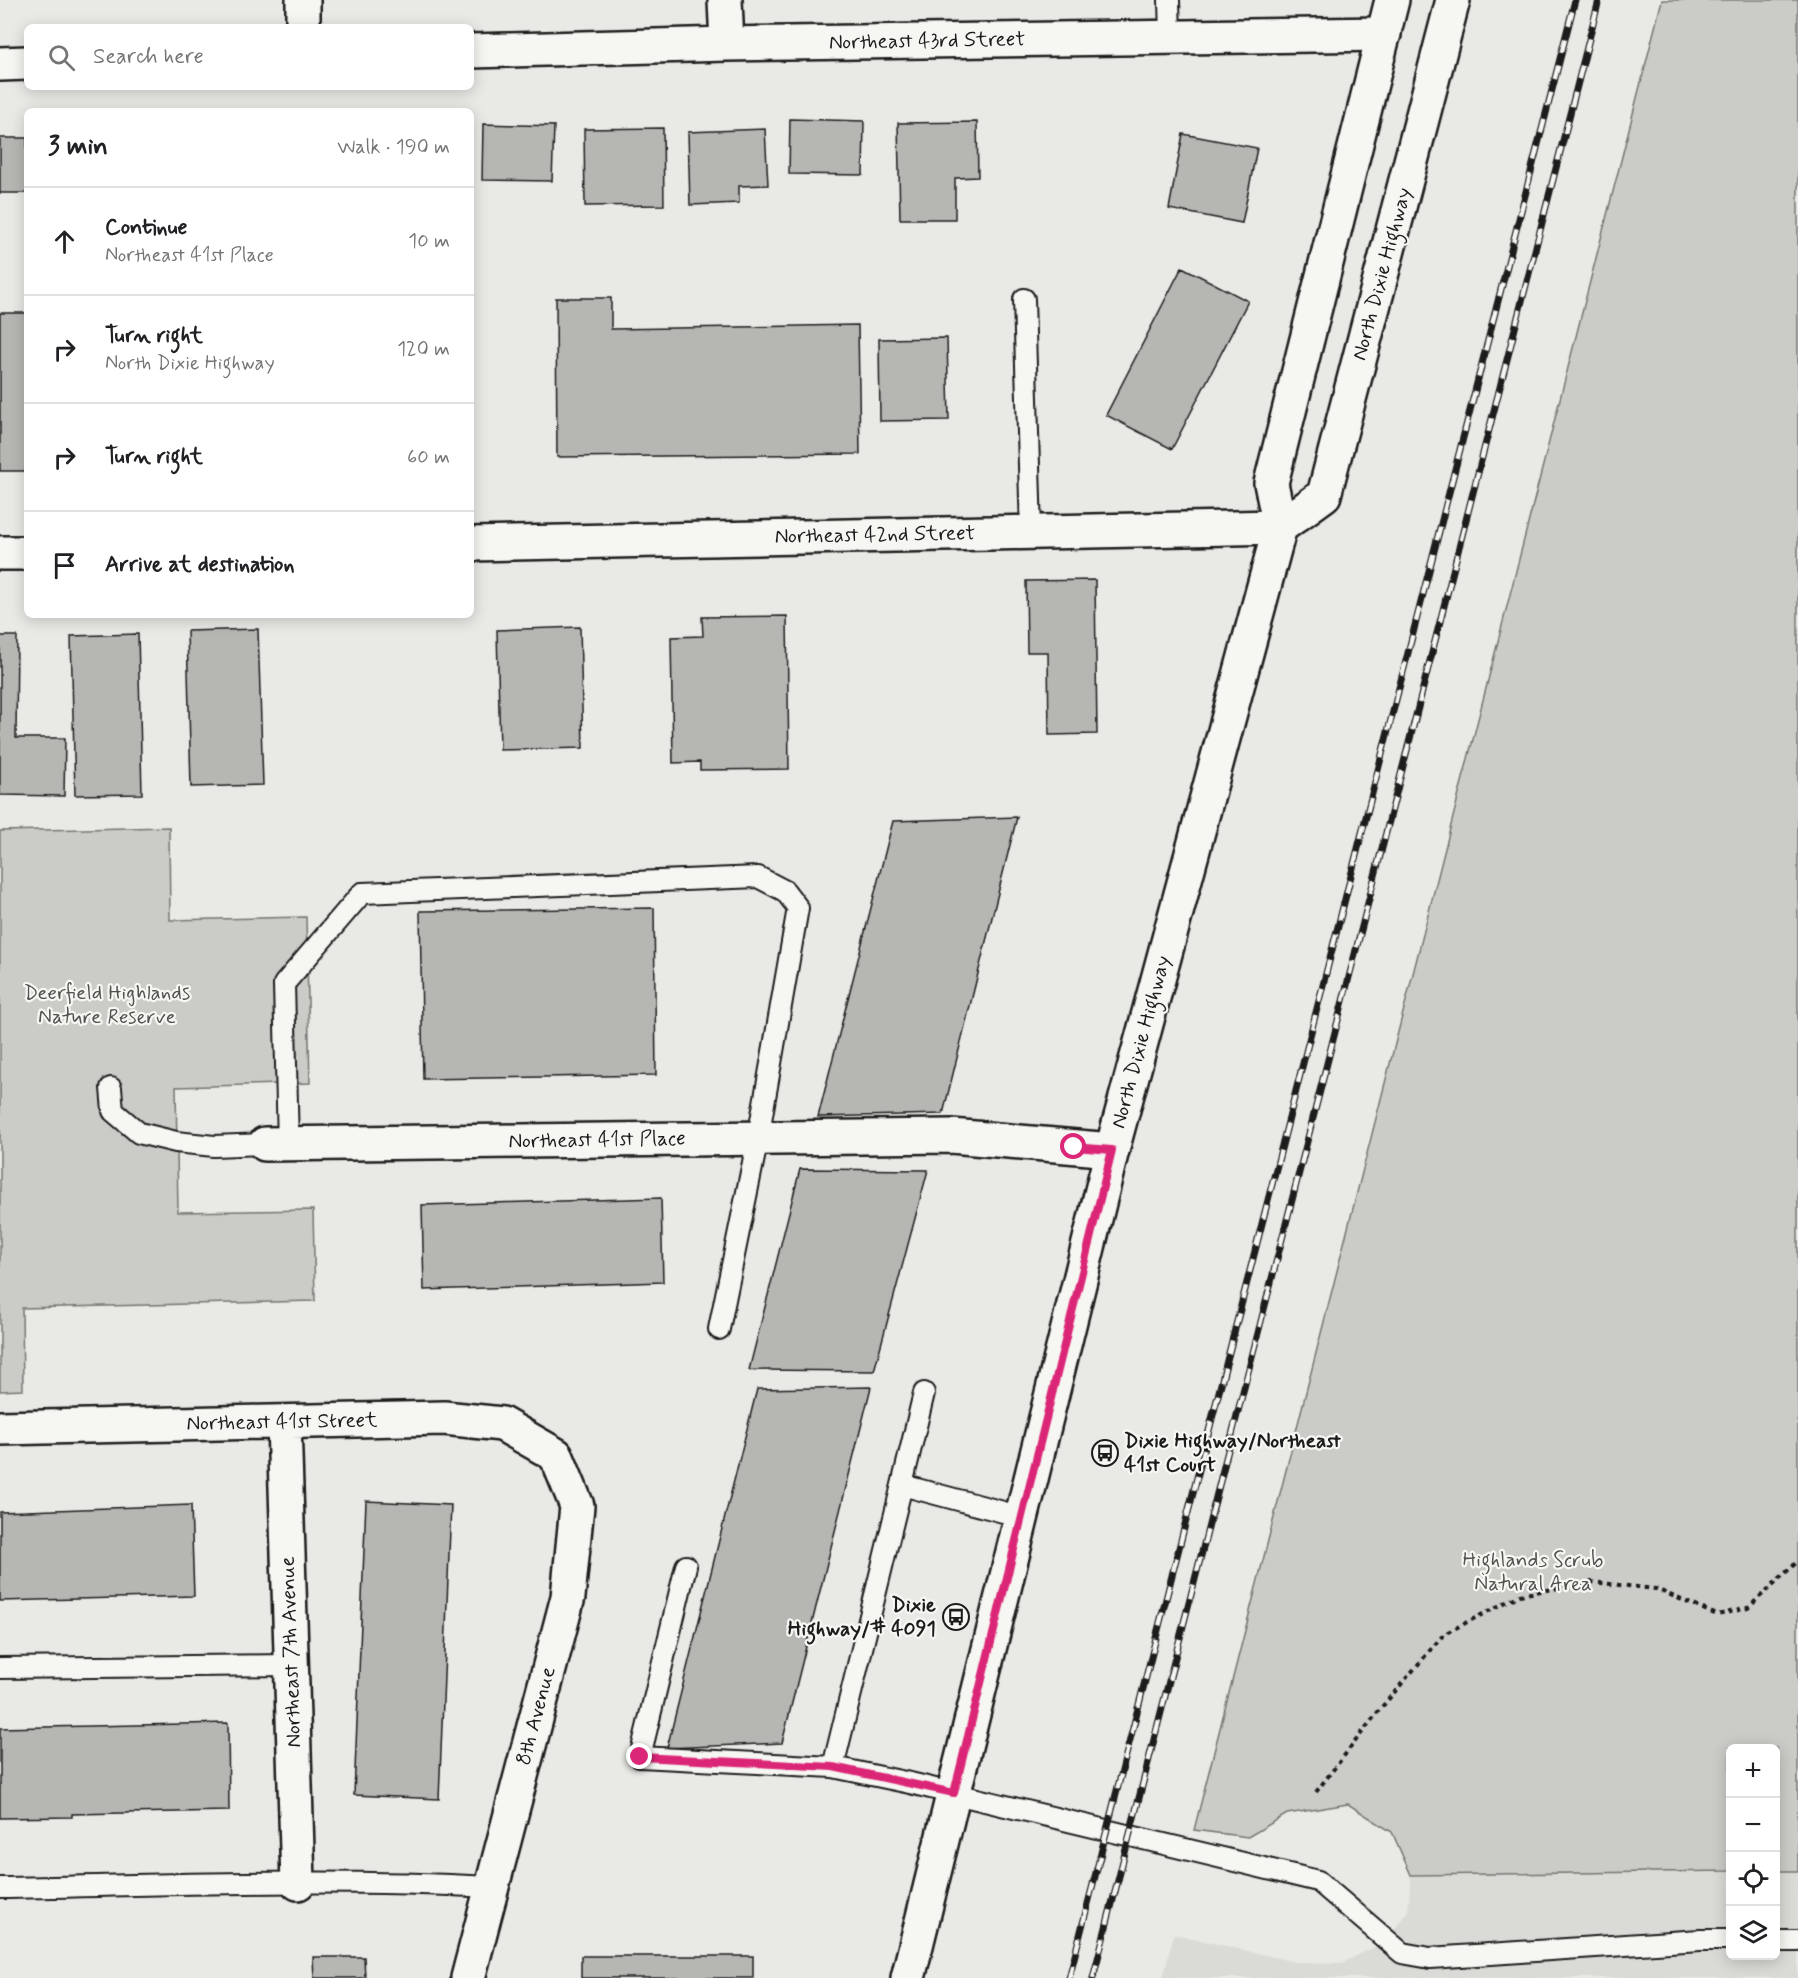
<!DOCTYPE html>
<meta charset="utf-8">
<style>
:root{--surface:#fff;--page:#f6f6f6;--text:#202124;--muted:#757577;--line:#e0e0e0}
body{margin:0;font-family:Mynerve,sans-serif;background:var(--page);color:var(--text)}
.controls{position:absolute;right:18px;bottom:18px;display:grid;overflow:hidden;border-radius:9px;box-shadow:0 3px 15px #0003}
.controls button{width:54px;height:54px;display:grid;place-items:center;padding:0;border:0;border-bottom:2px solid var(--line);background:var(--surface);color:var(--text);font:30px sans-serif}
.stop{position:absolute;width:18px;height:18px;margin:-14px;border:4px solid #db2777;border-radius:50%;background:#fff}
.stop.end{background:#db2777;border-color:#fff;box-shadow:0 2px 6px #0008}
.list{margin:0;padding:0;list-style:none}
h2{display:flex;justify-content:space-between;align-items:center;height:78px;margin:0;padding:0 24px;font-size:26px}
h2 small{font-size:20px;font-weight:400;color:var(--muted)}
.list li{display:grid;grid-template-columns:39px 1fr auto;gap:18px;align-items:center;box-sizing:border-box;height:108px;padding:0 24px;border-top:2px solid var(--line)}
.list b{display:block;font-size:22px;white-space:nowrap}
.list p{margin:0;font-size:20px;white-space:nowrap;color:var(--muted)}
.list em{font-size:20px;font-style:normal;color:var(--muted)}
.icon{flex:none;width:33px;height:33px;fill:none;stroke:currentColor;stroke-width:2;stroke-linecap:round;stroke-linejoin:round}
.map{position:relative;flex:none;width:1798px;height:1978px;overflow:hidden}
.search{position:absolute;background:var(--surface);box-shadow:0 3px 15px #0003;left:24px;top:24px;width:450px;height:66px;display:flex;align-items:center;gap:15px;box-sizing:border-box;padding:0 21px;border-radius:9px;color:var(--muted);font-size:22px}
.panel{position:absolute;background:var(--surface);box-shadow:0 3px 15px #0003;left:24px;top:108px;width:450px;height:510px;border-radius:9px}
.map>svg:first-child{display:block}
.built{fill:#dadad6}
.green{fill:#cbcbc7;stroke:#747472;stroke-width:1.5}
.building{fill:#b6b6b3;stroke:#1c1c1c;stroke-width:1.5}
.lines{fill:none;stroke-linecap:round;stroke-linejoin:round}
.service-casing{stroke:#1c1c1c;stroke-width:24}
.minor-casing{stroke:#1c1c1c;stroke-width:38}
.secondary-casing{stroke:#1c1c1c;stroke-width:38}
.path{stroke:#1c1c1c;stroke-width:4;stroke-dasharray:4.5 4.5;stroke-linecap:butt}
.service{stroke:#f6f6f2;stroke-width:20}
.minor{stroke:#f6f6f2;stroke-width:33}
.secondary{stroke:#f6f6f2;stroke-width:33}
.rail-casing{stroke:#1c1c1c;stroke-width:7}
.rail{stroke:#f6f6f2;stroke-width:4.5;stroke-dasharray:14;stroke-linecap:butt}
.route{stroke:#db2777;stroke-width:8}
.labels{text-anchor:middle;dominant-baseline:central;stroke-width:4.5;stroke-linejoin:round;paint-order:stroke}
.street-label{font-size:21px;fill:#1c1c1c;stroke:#f6f6f2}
.park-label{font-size:21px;fill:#51514f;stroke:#f6f6f2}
.poi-label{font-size:21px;font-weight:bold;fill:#1c1c1c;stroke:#f6f6f2;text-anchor:start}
</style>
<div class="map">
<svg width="1798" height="1978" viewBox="0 0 1798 1978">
<rect width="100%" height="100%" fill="#e9e9e5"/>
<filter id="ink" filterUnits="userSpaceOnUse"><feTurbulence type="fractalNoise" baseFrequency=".0167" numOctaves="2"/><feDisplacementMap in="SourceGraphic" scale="12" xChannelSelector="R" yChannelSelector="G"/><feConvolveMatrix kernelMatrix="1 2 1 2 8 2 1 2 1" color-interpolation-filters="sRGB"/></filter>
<g filter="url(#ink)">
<!-- built -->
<path class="built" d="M1730,1871V1956H1776V1871H1798V1978H1163L1174,1934L1295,1962L1342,1963L1385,1942L1408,1911L1411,1875Z"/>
<!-- green -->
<path class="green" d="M1662,0H1798V1871H1776V1748H1730V1871L1411,1875L1392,1832L1348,1804L1287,1814L1248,1837L1194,1830Z
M169,827L170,920L306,917L310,1083L176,1087L178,1212L313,1210L315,1301L22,1308L23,1390L0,1391V831Z"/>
<!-- building -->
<path class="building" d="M790,119L864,121L863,175L789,174Z
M977,122L978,177L955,178V219H900L898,123Z
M483,124L554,126L552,181L482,180Z
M663,128L664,205L585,206L584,129Z
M765,129L768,185L739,186V203L690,205L688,132Z
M1183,134L1257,148L1242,223L1169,209Z
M0,138H27V193H0Z
M1182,267L1248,301L1172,449L1106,415Z
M556,298H611V329L858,325L860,454L557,457Z
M0,313H27V471H0Z
M947,338L949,420L880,421L879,339Z
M1095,580L1097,734L1049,735L1048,652H1027L1026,581Z
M787,616L789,769L700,770V762L673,763L671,637L703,636L702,617Z
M580,627L583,748L500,750L497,630Z
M258,629L263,785L191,787L187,631Z
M138,634L142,794L75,795L71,636Z
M0,636H17L16,738H65L64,796L0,795Z
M1017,817L943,1114L818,1117L893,821Z
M654,908L656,1075L423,1079L420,911Z
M800,1169L928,1170L874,1371L749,1370Z
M661,1198L663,1282L424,1290L422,1205Z
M871,1387L782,1743L667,1748L757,1389Z
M366,1501L451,1505L439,1799L354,1795Z
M191,1505L194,1596L0,1601V1512Z
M228,1723L229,1811L72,1814V1817L0,1818V1728Z
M581,1956H753V1978H581Z
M313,1957H364L365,1978H314Z"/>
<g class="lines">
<defs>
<path id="service" d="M1169,0L1170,37
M1024,299L1031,532
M111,1088L113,1111L139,1133L176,1142L214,1146L265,1144
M288,1144L284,984L362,893L758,877L785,891L798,908L758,1138L719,1329
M902,1485L924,1393
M686,1566L640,1757L833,1767L910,1783L1318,1881L1402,1953L1430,1958L1700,1940H1730
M0,1668L291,1665
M833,1767L902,1485L1022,1517
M0,1888C163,1885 328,1878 491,1887
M1776,1941H1798"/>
<path id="minor" d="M303,0V27
M725,0L727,44
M471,51L727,44L1384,34
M0,64L27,63
M471,544L1280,527
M0,553H27
M265,1144L951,1136L1112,1150
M284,1422L298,1883
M0,1428L444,1418L502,1424L556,1455L577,1506L568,1597L468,1978"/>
<path id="secondary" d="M1280,527L1324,495L1453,0
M908,1978L1112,1150L1280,527L1271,483L1392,0"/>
</defs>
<!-- service casing -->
<use href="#service" class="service-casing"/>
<!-- minor casing -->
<use href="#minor" class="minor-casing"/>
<!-- secondary casing -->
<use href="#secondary" class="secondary-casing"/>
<!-- path -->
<path class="path" d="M1316,1792L1381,1708L1444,1634L1520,1595L1591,1582L1656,1589L1717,1615L1748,1608L1798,1561"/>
<!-- service -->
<use href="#service" class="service"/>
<!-- minor -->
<use href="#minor" class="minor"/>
<!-- secondary -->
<use href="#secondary" class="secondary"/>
<defs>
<path id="rail" d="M1069,1978L1575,0
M1093,1978L1599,0"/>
</defs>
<!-- rail casing -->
<use href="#rail" class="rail-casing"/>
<!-- rail -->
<use href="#rail" class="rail"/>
</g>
</g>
<g class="lines" filter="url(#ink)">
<!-- route -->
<path class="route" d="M640,1757L833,1767L954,1793L1112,1150L1074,1147"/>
</g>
<!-- icons -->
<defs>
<symbol id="bus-ring" viewBox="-11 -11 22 22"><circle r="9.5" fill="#f6f6f2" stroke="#1c1c1c" stroke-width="1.5"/><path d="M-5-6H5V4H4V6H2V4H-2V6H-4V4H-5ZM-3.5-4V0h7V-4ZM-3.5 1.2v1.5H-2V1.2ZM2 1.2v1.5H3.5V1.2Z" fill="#1c1c1c"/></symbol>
</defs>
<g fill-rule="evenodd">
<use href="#bus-ring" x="1090" y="1438" width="30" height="30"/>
<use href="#bus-ring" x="941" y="1602" width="30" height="30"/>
</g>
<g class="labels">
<!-- street labels -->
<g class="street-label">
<text transform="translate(927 41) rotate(-1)">Northeast 43rd Street</text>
<text transform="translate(1382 274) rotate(-75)">North Dixie Highway</text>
<text transform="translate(875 535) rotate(-1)">Northeast 42nd Street</text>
<text transform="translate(1141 1042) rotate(-75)">North Dixie Highway</text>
<text transform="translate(597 1140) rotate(-1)">Northeast 41st Place</text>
<text transform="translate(282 1422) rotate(-1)">Northeast 41st Street</text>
<text transform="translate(291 1652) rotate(-92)">Northeast 7th Avenue</text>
<text transform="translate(536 1716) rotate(-75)">8th Avenue</text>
</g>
<!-- park labels -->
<g class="park-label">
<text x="107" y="993">Deerfield Highlands<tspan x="107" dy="24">Nature Reserve</tspan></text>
<text x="1533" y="1560">Highlands Scrub<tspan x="1533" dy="24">Natural Area</tspan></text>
</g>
<!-- poi labels -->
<g class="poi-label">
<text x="1124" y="1441">Dixie Highway/Northeast<tspan x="1124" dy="24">41st Court</tspan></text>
<text x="936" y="1605" text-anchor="end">Dixie<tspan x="936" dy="24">Highway/# 4091</tspan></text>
</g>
</g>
</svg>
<div class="controls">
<button>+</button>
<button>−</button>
<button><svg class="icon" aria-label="locate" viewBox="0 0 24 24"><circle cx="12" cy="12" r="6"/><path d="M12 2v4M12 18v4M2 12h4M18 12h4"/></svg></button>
<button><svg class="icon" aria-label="layers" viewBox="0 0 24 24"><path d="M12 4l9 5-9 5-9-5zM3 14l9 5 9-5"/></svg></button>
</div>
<div class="stop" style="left:1074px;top:1147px"></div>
<div class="stop end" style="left:640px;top:1757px"></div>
<div class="search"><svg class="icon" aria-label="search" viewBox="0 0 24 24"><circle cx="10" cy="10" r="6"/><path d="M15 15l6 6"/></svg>Search here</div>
<section class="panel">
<h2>3 min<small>Walk · 190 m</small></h2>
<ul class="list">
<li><svg class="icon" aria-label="ahead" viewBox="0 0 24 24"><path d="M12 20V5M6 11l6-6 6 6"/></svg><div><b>Continue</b><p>Northeast 41st Place</p></div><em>10 m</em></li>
<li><svg class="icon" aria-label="right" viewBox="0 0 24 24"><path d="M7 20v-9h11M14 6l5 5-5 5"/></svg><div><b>Turn right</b><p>North Dixie Highway</p></div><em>120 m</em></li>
<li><svg class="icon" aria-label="right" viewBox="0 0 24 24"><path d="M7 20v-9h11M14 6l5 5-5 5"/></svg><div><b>Turn right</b></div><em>60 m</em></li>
<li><svg class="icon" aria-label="arrive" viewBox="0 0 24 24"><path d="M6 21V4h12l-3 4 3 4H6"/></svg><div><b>Arrive at destination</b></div></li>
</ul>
</section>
</div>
